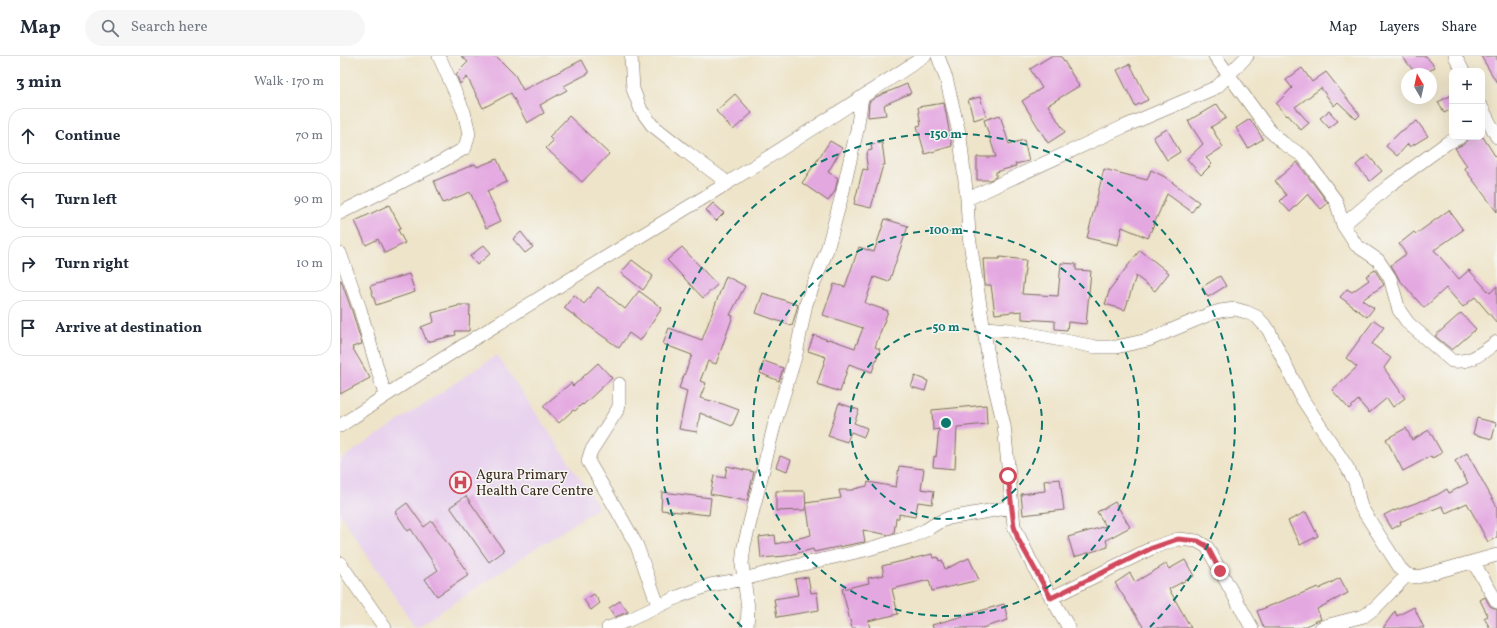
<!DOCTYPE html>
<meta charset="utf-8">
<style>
:root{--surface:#fff;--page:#f6f6f7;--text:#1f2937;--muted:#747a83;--line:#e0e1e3}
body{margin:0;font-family:Vollkorn,serif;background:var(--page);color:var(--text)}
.controls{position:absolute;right:12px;top:12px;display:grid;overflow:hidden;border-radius:8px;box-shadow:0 4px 16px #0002}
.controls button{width:36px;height:36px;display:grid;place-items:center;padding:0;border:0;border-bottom:1px solid var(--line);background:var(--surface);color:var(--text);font:20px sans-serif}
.compass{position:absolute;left:1061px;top:12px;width:36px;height:36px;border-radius:50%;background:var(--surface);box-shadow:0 4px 16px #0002;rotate:351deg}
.stop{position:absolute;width:12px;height:12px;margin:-9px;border:3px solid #d1495b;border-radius:50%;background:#fff}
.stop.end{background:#d1495b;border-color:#fff;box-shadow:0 1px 4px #0008}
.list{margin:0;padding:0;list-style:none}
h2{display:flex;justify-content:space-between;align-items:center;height:52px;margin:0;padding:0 16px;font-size:17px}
h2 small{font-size:13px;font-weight:400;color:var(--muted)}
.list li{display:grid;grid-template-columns:26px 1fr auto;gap:12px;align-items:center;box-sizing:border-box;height:56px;margin:0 8px 8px;padding:0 8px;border:1px solid var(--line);border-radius:16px}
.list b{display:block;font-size:15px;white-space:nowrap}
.list em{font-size:13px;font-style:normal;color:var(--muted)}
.icon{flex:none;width:22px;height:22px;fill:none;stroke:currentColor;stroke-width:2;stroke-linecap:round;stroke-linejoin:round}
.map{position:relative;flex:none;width:1157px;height:572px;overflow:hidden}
header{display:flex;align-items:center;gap:24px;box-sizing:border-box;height:56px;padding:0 20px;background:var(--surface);border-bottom:1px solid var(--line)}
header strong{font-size:19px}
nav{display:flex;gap:22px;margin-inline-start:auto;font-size:14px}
.search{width:280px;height:36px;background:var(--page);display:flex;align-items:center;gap:10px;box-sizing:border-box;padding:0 14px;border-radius:22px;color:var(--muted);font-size:15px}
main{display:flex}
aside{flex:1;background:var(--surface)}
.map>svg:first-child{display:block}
.built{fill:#e8d2ee}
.building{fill:#e4a8e1}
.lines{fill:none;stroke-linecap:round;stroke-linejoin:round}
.minor-casing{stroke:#7a6b5a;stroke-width:14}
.minor{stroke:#fff;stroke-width:13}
.route{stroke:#d1495b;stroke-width:5}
.ring{fill:none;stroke:#0f766e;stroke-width:2;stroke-dasharray:7 5}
.labels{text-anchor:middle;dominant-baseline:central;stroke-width:3;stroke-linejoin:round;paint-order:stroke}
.poi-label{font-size:14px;fill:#3b2a1e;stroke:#f6f6f2;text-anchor:start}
.centre{fill:#0f766e;stroke:#f6f6f2;stroke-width:2}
.ring-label{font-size:12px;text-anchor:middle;font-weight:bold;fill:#0f766e;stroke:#f6f6f2;stroke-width:3;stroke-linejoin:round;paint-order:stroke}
</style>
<header>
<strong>Map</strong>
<div class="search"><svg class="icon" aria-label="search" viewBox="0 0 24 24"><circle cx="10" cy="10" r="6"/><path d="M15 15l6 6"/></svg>Search here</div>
<nav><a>Map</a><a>Layers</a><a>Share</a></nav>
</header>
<main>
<aside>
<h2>3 min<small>Walk · 170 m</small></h2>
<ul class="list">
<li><svg class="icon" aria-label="ahead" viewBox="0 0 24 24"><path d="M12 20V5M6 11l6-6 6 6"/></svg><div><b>Continue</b></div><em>70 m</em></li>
<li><svg class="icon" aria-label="left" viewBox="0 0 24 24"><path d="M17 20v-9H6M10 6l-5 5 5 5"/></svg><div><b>Turn left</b></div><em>90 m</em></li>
<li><svg class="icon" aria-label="right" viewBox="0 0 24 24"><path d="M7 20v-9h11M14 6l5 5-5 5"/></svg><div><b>Turn right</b></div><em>10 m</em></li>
<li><svg class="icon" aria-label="arrive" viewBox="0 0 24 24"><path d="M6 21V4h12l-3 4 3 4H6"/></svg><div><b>Arrive at destination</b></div></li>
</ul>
</aside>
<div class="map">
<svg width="1157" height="572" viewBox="0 0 1157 572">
<rect width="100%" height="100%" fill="#f6f6f2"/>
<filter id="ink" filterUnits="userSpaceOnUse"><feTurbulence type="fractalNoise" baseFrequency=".025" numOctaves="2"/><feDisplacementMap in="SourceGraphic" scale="8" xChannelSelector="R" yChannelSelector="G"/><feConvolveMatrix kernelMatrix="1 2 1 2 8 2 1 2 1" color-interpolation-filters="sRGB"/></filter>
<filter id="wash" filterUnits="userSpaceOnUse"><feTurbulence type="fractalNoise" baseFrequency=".012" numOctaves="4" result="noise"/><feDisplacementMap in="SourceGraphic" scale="16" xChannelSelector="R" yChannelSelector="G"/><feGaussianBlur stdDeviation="0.9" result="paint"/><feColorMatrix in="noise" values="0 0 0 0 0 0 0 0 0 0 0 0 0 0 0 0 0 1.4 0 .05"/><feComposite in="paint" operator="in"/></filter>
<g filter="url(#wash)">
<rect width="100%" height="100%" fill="#eee4c9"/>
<!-- built -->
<path class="built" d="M157,299L259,451L76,572L0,458V404Z"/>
<g id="blocks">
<!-- building -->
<path class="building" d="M121,0H156L175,19L183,34L242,4L249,17L224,30L227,34L200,49L204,57L187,67L171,37L143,52L127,21L120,28L116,18L128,6Z
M711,0H721L739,30L708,49L725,76L708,87L682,45L702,32L690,13Z
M1062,0H1086L1095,11L1085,18H1076Z
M1141,0H1157V27Z
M790,8L808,44L795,50L777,14Z
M962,12L972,26L986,16L1020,59L1016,63L998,46L994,50L981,32L955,51L969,67L961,74L948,59L947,60L936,48L952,32L946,24Z
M567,28L571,37L544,49L546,59L528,61L529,46L536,41Z
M395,38L412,57L393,74L376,55Z
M1112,39V53L1104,57L1098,46Z
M640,41L646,60L634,64L628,44Z
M604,47L612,90L585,98L577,70L581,69L578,51Z
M877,48L886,62L871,71L883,91L866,102L872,108L861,119L847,103L863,88L848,65Z
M989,55L998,65L989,72L980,62Z
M660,59L669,88L684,84L689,105L675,108L676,110L656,116V121L650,124H637V101H656L644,64Z
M229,60L269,98L242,126L206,92L213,85L209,81Z
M910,63L923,83L908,92L896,72Z
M1077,65L1088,80L1070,91L1068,88L1057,100L1046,90L1060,76Z
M827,73L840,96L827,104L813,81Z
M1131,81H1143L1157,103V156L1124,112L1127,110L1115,92L1124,88Z
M490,85L502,92L488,116L498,122L495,135L488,145L462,127Z
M542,87L545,109H543L531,152L514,148L523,113L528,114L526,101L528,95L532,94L531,88Z
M1028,99L1042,115L1030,125L1016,109Z
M157,103L167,126L147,135L161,165L146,172L130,136L103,147L94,125L135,108L137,111Z
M957,106L988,147L981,153L968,138L950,156L940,145L946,139L935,125Z
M764,113L807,124L811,114L825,121L859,146L852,156L827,138L808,182L782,171L778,189L747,182Z
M373,147L384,157L376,165L366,154Z
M49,149L61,172L58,174L65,187L45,197L38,183L26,189L15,165Z
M1109,154L1123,174L1094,194L1119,223L1129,214L1150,237L1157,230V267L1135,241L1123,251L1106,232L1084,252L1059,223L1051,209L1066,198L1059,188L1074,176L1076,178Z
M545,163L568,170L549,226L534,221L525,247L548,255L535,291L540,293L532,316L509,308L500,336L477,328L486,301L468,295L474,279L488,284L489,283L515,292L523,272L483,259L494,228L505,231L519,191L534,196Z
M181,176L193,191L185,197L173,183Z
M144,189L151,197L137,209L130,200Z
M342,191L377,229L363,242L327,204Z
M800,194L829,217L815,235L796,220L785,254L765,248L770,233Z
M660,201L686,204L682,238L718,240L721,207L736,208V214L751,215L746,268L728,266L727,274L715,273V265L682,263V255L655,258L651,229H645L643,203H659Z
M292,204L313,220L303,234L281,217Z
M1035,214L1044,229L1022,244L1034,252L1027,261L1000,241L1007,233L1012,236L1029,224L1026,220Z
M69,218L75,236L36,249L30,230Z
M386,220L405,230L390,259L393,260L376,308L368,305L360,325L366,327L360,342L383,348L399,354L392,370L360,357L357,376L339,373L347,335L339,332L352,299L323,288L329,272L362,284Z
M880,220L886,230L868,241L862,231Z
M0,224H1L12,255L22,288L12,291L30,322L0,338Z
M258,231L285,253L299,235L322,252L300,285L289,277L279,292L224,252L234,239L244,248Z
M423,237L458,249L452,270L416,257Z
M118,249H130L129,275H115L116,279L87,286L81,271L94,266L92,257L118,250Z
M1121,257L1136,273L1112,294L1095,280Z
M1034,264L1044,271L1032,288L1051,302L1044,312L1065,342L1053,351L1047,342L1029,357L1018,344L1009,353L992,334L1017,311L1006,302Z
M424,305L443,312L439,325L420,317Z
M258,307L272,322L243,349L242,348L235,355L233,354L219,367L203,350L231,327L233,330Z
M575,320L588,325L585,335L571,331Z
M499,347L519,354L514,367L527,372L524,381L511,376L507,386L488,380Z
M646,349L647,368L617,371L615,413L593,411L594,400L596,401L599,373L593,374L592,354Z
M1137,362L1156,367L1152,383L1133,378Z
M1066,372L1072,384L1089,374L1102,397L1092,402L1091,400L1063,415L1046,383Z
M1127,397L1157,451V481L1148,486L1127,447L1106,457L1102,450L1082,458V456L1060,466L1061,468L1052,473L1044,459L1054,454V455L1097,439L1107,433L1109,437L1128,427L1115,405Z
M440,400L451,404L447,415L436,411Z
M387,410L414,416L407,445L370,438L374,420L385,422Z
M559,410L584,413L581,433L594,435L592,448L578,446L575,461L559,458V462H556L554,477L549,479L523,474L525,486H524L488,493L474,496L473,493L446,500L421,502L419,481L435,479L436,488L471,479L466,447L501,442L499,434H514V433L527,430L528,426L556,431Z
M720,423L724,454L683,459L681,438L705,435L704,425Z
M436,435H465L466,454L436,455Z
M322,436L371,442L369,459L321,454Z
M126,440L164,495L149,506L110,451Z
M775,446L790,471L766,484L768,491L734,501L728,481L766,470L757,456Z
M67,447L84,471L92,465L129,519L97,540L85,523L98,514L71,473L68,475L55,456Z
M966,456L978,480L960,489L948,465Z
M592,498L593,502L598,501L599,505L602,504L605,513L629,502L639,524L592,535L589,524L552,533L558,558L528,565L530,572H512L502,533L529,527L528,522L544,519L542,510Z
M845,504L854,520L829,533L851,572H804L775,527L790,517L795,526L826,508L829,513Z
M468,521L471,537L477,536L479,554L437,561L434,543L458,539L455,523Z
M1000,522L1008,537L977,553L981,563L961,572H924L917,555L978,531L979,533Z
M254,538L260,547L251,554L244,544Z
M1145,541L1150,550L1157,554V572H1150L1144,562L1148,560L1140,544Z
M280,545L288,556L275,561L269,552Z
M664,548L668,564L642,572H593L592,569Z
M1074,551L1084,572H1043L1055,555L1057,560Z"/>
</g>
</g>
<g filter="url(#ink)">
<use href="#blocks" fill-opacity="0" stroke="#7a6b5a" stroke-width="1"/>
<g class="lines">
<defs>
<path id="minor" d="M291,0L293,33L301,54L312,69L345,95L388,127
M598,0L606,22L620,81L627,143L629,180L650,312L664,369L674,470L692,508L729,572
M875,0L929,74L943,87L963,100L996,145L1003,169L1016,189L1038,204L1050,222L1059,254L1068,267L1112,305C1133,307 1141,297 1157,286
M1115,0L1123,15
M1142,52L1157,81
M627,143L783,71L877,31L907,0
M0,157L101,106L125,92L129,77L124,56L99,0
M1003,169L1050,129L1107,87L1120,81
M0,197L20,253L45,339
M645,272L670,274L756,291H776L808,284L870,258L880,255L895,253L906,256L917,261L928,273L963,344L1007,411L1015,426L1021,451L1060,512L1067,519L1078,521L1157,499
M279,328V349L278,353L251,395L248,405L278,456L297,490L318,549
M0,370C126,285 257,207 386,128C453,86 519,43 585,0
M1133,506L1157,546
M0,507L45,572
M711,542L812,492L838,483L857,485L867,491L912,572
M268,572L289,564L340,540L370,529L404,523L446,512L525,494L573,480L586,474L597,467L609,462L672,451
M407,572L408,552L402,508L404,490L434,370L456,298L466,248L487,194L502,139L517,74L522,41
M981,572L985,570L1024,560L1036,551L1067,519"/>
</defs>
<!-- minor casing -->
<use href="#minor" class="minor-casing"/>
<!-- minor -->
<use href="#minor" class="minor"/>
</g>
</g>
<g class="lines" filter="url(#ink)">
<!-- route -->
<path class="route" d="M668,420L674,470L678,483L711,542L812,492L838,483L858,485L867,490L880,515"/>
</g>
<!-- distance rings -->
<g class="ring">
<circle cx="606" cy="367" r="96"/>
<circle cx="606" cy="367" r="193"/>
<path d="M402 571A289 289 0 1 1 810 571"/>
</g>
<!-- icons -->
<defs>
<symbol id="hospital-ring" viewBox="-11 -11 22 22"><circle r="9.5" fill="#f6f6f2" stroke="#d1495b" stroke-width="1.5"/><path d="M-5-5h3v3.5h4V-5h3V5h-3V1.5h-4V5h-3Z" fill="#d1495b"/></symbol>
</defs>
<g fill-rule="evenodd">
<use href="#hospital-ring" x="108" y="414" width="25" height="25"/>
</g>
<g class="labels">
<!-- poi labels -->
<g class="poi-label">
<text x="136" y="419">Agura Primary<tspan x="136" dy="16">Health Care Centre</tspan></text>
</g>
</g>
<circle cx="606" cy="367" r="6" class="centre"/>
<g class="ring-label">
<text x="606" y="82">150 m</text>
<text x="606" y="178">100 m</text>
<text x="606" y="275">50 m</text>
</g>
</svg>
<div class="controls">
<button>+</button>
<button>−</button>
</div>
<svg class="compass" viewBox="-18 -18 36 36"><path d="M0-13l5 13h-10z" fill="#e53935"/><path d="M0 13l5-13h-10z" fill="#747a83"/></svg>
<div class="stop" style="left:668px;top:420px"></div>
<div class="stop end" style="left:880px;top:515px"></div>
</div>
</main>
